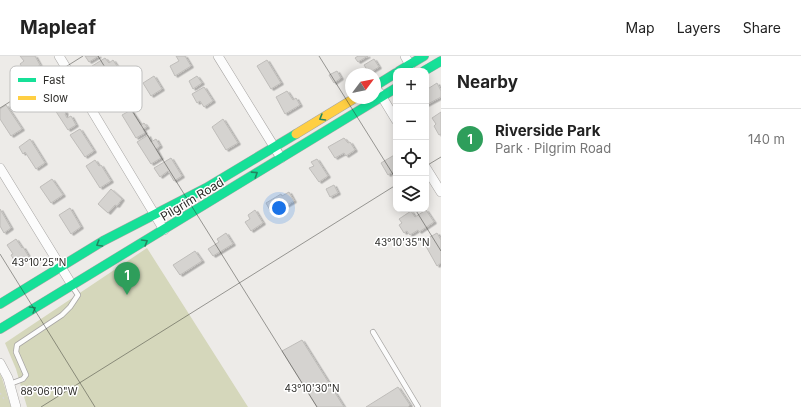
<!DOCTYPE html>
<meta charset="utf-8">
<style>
:root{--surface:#fff;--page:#f6f6f6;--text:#222;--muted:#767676;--line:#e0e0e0;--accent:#706f6c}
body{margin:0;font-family:Inter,sans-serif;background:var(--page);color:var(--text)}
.controls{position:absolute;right:12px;top:12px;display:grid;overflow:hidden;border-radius:8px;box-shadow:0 2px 10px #0003}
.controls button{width:36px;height:36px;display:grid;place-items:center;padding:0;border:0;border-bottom:1px solid var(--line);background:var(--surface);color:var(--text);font:20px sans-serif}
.compass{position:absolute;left:345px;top:12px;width:36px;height:36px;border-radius:50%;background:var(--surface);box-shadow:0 2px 10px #0003;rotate:58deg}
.you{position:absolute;left:279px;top:152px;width:14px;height:14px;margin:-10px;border:3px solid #fff;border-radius:50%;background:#1a73e8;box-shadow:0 0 0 6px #1a73e833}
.badge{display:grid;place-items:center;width:26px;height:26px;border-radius:50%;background:var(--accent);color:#fff;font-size:13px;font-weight:700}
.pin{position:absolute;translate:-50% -33px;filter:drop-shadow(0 1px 2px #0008)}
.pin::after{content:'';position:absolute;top:21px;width:14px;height:12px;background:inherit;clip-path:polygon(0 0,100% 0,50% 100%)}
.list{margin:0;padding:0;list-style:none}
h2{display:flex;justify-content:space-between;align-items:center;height:52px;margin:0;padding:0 16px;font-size:17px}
h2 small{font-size:13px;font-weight:400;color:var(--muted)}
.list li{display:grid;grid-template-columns:26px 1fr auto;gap:12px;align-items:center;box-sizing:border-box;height:60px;padding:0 16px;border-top:1px solid var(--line)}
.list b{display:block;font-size:15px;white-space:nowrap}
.list p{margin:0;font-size:13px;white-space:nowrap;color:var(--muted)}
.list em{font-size:13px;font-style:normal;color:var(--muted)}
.icon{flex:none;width:22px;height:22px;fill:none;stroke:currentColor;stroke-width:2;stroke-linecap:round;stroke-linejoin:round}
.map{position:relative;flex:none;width:441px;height:351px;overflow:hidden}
header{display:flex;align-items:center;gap:24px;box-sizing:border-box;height:56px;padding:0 20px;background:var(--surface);border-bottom:1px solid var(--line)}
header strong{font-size:19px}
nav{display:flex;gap:22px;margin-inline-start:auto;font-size:14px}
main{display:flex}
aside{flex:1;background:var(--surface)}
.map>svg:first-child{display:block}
.green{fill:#d5d7bb}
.building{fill:#d5d3d0;stroke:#bfbdba;filter:url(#shadow)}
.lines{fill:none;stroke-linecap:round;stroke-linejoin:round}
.lane-casing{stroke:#a8a6a4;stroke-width:6}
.street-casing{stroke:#a8a6a4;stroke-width:10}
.fast-casing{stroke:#a8a6a4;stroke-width:10}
.slow-casing{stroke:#a8a6a4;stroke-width:10}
.path{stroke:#d5d5d4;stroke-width:1.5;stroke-dasharray:2 3;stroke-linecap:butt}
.lane{stroke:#fcfcfc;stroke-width:4.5}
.street{stroke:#fcfcfc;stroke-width:9}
.fast{stroke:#16e098;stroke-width:9}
.slow{stroke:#ffcf43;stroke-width:9}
.oneway{stroke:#228660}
.ticks{fill:none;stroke:#2d2c29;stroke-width:1;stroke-opacity:0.45}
.labels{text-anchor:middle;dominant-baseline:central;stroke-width:3;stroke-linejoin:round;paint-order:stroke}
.street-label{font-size:12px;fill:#2d2c29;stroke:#fff}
.key{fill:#fff;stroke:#c0c0bf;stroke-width:1}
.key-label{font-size:11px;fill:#2d2c29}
.ticks-label{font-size:10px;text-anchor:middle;fill:#2d2c29;stroke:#fff;stroke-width:3;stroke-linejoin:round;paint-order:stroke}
</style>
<header>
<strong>Mapleaf</strong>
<nav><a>Map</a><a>Layers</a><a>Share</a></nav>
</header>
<main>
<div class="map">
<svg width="441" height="351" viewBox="0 0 441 351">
<defs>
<filter id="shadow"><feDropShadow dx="2.5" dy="1.5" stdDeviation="0" flood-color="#0004"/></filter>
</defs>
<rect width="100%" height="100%" fill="#edebe8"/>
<!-- green -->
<path class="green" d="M147,192L248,351H27L16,313L5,287Z
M0,318L2,322L11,351H0Z"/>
<!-- building -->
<path class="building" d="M20,0H35L40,9L29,16L26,12L24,14L20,8L24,5Z
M85,0H99L89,6Z
M176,0H185L191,10L175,20L170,10L179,5Z
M358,0H368L358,6L355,2Z
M105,2L109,7L113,4L117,10L112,13L118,23L109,28L102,18L98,20L92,10Z
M374,3L379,11L369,17L364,9Z
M267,4L281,27L271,33L257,10Z
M337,15L341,22L334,27L329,19Z
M154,20L162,33L151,40L143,27Z
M197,20L202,27L193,33L189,25Z
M437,27L441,35V41L426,49V39H427L426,34Z
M204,31L213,45L204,51L200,45L197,47L192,38Z
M287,35L293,44L296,42L300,49L285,58L276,41Z
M6,49L22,73L11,80L0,63V53Z
M61,50L66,57L65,58L67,62L71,60L76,69L68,74L55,54Z
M131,54L141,69L144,67L147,71L143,73L145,77L136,82L122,59Z
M441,56V78L439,79L434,70L436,68L432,62Z
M223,63L238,87L226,94L212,71Z
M80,73L94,95L85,101L70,79Z
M148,79L151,86L156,83L160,90L156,93L161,102L151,108L137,86Z
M344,82L348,87L350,86L355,94L346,100L344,97L335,102L328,91Z
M30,83L45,107L36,113L25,96L23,98L19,91Z
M396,98V114L388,119L381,107Z
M171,102L182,120L174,125L168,115L160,121L154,112Z
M317,103L328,120L319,126L309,112L314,110L311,106Z
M95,104L99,110L101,109L111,125L100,132L86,110Z
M52,123L63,139L51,147L40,131Z
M334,129L338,137L330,141L326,133Z
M111,133L122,143L117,150L115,149L108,157L98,148Z
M289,136L294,145L272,158L266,147L281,138L282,140Z
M70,152L81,171L71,178L59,159Z
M0,153L11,172L4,177L0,170Z
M255,154L263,167L251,175L245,166L250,163L248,159Z
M426,154L434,166L419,176L418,174L410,179L407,175L404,177L399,169L402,167L399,163L411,155L415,161Z
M226,177L233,188L213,200L208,193L219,186L217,183Z
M437,177L441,184V207L437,210L423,185Z
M16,183L22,192L23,191L29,201L17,209L11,199L13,198L7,189Z
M195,195L202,205L180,219L173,209Z
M302,284L344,351H317L282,295Z
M398,331L410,349L408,351H366Z"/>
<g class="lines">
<defs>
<path id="lane" d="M373,276L418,351
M10,328L23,323L26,319L16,296L17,289L62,259L70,251L78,239L72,230"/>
<path id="street" d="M59,0L164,174
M218,0L281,102
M405,0L410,9
M379,36L396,64
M0,112L72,229
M426,112L441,136
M0,307L8,322L16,351"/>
<path id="fast" d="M399,15L424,0
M424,15L441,5
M375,30L396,17
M0,248L103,185L206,132L296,78
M0,273L396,32"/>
<path id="slow" d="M296,78L355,42"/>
</defs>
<!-- lane casing -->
<use href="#lane" class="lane-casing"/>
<!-- street casing -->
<use href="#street" class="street-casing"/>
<!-- fast casing -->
<use href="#fast" class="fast-casing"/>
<!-- slow casing -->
<use href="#slow" class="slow-casing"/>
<!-- path -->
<path class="path" d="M0,337L5,344"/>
<!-- lane -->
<use href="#lane" class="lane"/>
<!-- street -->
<use href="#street" class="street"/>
<!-- fast -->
<use href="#fast" class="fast"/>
<!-- slow -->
<use href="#slow" class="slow"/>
</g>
<!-- one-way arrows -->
<defs><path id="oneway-chevron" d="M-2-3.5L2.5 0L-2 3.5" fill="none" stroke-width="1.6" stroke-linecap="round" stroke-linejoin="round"/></defs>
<g class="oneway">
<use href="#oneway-chevron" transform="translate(322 62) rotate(149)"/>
<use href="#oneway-chevron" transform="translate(255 118) rotate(-33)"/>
<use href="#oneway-chevron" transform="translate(145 186) rotate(-31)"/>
<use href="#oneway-chevron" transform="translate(99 188) rotate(149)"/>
<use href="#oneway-chevron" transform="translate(33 253) rotate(-31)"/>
</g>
<!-- ticks -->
<path class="ticks" d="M98,0L317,351M319,0L396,123M0,52L83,0M426,110L441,101M415,153L441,195M0,198L95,351M41,351L396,129"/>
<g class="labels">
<!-- street labels -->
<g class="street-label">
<text transform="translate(192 143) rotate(-31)">Pilgrim Road</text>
</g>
</g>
<!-- legend -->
<rect x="10" y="10" width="132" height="46" rx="6" class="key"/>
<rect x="18" y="22" width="18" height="4" fill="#16e098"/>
<rect x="18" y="40" width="18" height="4" fill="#ffcf43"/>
<g class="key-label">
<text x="43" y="28">Fast</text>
<text x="43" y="46">Slow</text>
</g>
<g class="ticks-label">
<text x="402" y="190">43°10'35"N</text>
<text x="39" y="210">43°10'25"N</text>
<text x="312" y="336">43°10'30"N</text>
<text x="49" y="339">88°06'10"W</text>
</g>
</svg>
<div class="controls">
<button>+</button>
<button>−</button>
<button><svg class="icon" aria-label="locate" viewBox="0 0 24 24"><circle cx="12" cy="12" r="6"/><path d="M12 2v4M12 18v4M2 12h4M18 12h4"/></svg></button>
<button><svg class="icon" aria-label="layers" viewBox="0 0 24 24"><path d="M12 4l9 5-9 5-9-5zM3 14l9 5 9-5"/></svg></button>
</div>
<svg class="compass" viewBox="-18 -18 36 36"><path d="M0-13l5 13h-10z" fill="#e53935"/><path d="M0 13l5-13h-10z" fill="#767676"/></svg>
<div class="you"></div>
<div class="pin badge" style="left:127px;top:239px;background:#2e9e5b">1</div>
</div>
<aside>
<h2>Nearby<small></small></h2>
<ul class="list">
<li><span class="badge" style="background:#2e9e5b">1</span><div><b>Riverside Park</b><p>Park · Pilgrim Road</p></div><em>140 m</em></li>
</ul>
</aside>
</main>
